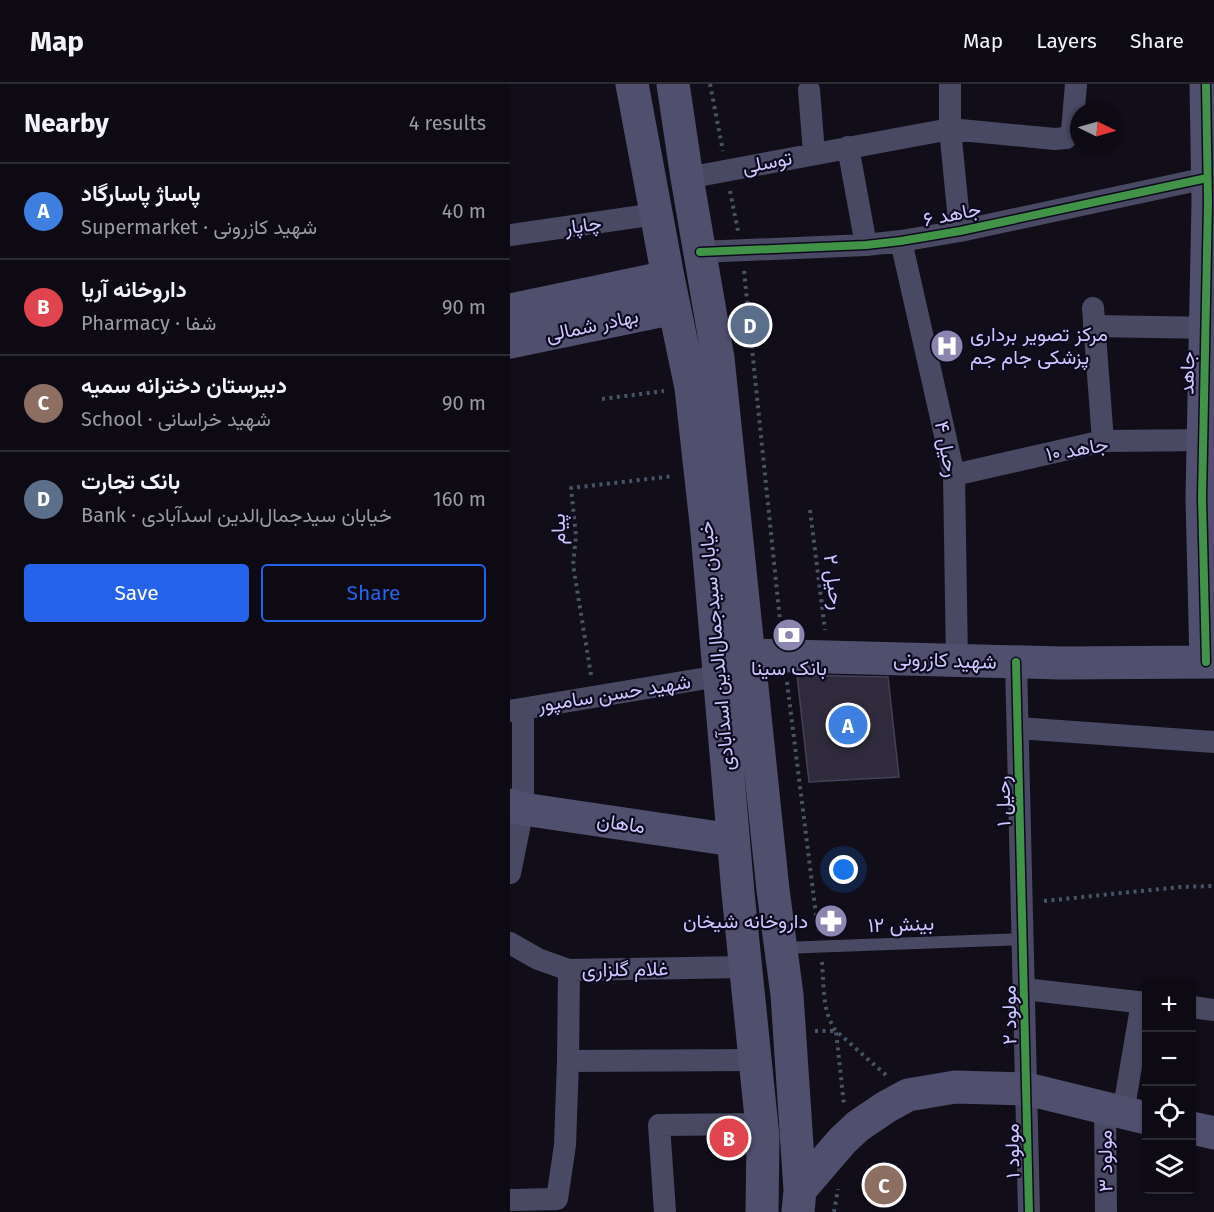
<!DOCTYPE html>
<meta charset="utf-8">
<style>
:root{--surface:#0d0a14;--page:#16131d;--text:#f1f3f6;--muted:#9a9aa0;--line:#2d2b34;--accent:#2563eb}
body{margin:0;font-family:"Fira Sans",Vazirmatn,sans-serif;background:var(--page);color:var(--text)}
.controls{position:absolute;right:18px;bottom:18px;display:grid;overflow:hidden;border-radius:6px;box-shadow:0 2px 4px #0004}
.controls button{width:54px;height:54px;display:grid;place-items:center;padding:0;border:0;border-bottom:2px solid var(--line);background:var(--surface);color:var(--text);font:30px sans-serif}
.compass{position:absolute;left:560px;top:18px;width:54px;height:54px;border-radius:50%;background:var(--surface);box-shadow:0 2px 4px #0004;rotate:95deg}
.you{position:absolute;left:334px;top:786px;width:21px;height:21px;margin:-15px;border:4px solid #fff;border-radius:50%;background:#1a73e8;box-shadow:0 0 0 9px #1a73e833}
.badge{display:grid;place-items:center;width:39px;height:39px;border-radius:50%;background:var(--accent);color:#fff;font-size:20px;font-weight:700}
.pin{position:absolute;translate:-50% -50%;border:3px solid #fff;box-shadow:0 2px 6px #0006}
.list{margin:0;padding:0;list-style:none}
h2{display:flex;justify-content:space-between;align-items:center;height:78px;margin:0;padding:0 24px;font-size:26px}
h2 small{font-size:20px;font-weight:400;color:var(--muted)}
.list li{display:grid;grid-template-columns:39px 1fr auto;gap:18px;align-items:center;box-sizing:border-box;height:96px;padding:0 24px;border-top:2px solid var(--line)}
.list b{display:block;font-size:22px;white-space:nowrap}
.list p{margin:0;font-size:20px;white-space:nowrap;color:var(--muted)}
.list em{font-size:20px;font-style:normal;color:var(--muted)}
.actions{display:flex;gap:12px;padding:18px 24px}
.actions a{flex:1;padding:14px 0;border:2px solid var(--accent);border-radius:6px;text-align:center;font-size:21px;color:var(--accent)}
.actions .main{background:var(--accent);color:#fff}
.icon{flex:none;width:33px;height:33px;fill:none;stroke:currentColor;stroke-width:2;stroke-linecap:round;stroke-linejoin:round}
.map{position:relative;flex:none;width:704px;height:1128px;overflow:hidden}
header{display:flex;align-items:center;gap:36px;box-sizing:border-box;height:84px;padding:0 30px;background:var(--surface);border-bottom:2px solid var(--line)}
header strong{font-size:28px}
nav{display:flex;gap:33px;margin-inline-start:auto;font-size:21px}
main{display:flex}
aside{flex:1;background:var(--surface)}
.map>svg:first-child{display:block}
.building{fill:#2f2b3d;stroke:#444058;stroke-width:1.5}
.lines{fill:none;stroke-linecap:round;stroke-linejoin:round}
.path{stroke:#465565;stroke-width:4;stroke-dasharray:3 4.5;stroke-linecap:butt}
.lane{stroke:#4a4963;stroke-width:12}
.street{stroke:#4a4963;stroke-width:22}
.secondary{stroke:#504f6e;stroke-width:33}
.cycleway-casing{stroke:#0e0a1e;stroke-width:11}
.cycleway{stroke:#419447;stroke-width:8}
.labels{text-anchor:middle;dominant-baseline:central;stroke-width:4.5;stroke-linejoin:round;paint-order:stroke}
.street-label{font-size:20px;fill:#cdc7ff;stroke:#0e0a1e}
.poi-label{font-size:20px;fill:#cdc7ff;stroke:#0e0a1e;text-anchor:start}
</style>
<header>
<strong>Map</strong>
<nav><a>Map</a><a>Layers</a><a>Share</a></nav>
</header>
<main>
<aside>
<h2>Nearby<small>4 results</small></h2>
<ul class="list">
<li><span class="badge" style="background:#3f7fe0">A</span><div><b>پاساژ پاسارگاد</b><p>Supermarket · شهید کازرونی</p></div><em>40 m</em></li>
<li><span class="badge" style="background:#e0444e">B</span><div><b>داروخانه آریا</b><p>Pharmacy · شفا</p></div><em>90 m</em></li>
<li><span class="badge" style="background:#8d6e63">C</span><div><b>دبیرستان دخترانه سمیه</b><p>School · شهید خراسانی</p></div><em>90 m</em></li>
<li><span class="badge" style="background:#5c6f8a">D</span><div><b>بانک تجارت</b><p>Bank · خیابان سیدجمال‌الدین اسدآبادی</p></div><em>160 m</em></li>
</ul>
<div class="actions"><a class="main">Save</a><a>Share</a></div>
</aside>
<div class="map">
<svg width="704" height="1128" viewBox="0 0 704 1128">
<rect width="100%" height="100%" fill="#110e1a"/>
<!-- building -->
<path class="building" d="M287,591L378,593L389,693L299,698Z"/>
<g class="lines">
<!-- path -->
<path class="path" d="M200,0L213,67
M220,107L228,147
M234,187L271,546
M92,315L154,307
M300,426L315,546
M81,591L63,481L66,452L61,404L164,392
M277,598L308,847
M534,817L670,803L704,802
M312,878C314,900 312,929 326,947L377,992
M305,947H326L334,1021
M324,1128L328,1105"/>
<!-- lane -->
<path class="lane" d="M272,864L513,855"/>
<!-- street -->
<path class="street" d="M440,0V45L450,147
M299,6L304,69
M338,63L356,161
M177,94L440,45L545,55L556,54L562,47L566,0
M0,151L146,130
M391,157L444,391L447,577
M190,168L356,161L391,157L450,147L697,94
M583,224L593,357
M584,242L704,244
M444,391L593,357L704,356
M506,578L519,1128
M0,627L209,592
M508,644L704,658
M0,789L13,725V625
M0,859L28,875L59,886L235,883
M514,905L636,919
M682,923L704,926
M58,977L59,886
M595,1025L596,1128
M613,1029L632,918
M0,1116L47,1115L55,1061L58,977L245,976
M155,1128L149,1041L252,1040"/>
<!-- secondary -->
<path class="secondary" d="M122,0L158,193L181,304L197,448L228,809L253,1053L252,1128
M163,0L177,94L208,274L263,806L277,911L290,1106L288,1128
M0,226L158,193
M0,258L164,224
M238,571L551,579L704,578
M696,578L692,414L698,118L696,0
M0,721L13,725L223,756
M682,1044L704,1049
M290,1106L332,1057L348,1042L376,1023L398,1011L445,1003L517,1005L636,1034"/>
<defs>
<path id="cycleway" d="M190,168L356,161L391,157L450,147L697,94
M506,578L519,1128
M696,578L692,414L698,118L696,0"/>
</defs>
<!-- cycleway casing -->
<use href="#cycleway" class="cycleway-casing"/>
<!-- cycleway -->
<use href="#cycleway" class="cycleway"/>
</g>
<!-- icons -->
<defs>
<symbol id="hospital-disc" viewBox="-11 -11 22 22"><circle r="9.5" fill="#8b86af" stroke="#0e0a1e"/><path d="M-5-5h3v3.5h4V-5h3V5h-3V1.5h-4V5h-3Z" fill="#fff"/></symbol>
<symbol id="bank-disc" viewBox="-11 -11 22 22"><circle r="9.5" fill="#8b86af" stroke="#0e0a1e"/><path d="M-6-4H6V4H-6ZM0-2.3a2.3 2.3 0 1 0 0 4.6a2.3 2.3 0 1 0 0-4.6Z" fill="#fff"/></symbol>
<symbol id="pharmacy-disc" viewBox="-11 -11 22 22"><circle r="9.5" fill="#8b86af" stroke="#0e0a1e"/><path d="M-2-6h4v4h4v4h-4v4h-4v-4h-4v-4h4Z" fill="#fff"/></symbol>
</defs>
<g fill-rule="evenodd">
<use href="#hospital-disc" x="418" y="243" width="38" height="38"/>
<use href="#bank-disc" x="260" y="532" width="38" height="38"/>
<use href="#pharmacy-disc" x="302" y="818" width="38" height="38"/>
</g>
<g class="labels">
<!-- street labels -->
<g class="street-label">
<text transform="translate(257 78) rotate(-11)">توسلی</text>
<text transform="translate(442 130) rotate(-11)">جاهد ۶</text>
<text transform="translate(73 141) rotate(-8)">چاپار</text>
<text transform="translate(82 241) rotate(-12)">بهادر شمالی</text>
<text transform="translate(677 289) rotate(-89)">جاهد</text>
<text transform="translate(437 365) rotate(79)">رحیل ۴</text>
<text transform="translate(567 365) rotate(-10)">جاهد ۱۰</text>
<text transform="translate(48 445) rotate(-91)">پیام</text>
<text transform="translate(324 498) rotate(83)">رحیل ۲</text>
<text transform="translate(206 562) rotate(-95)">خیابان سیدجمال‌الدین اسدآبادی</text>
<text transform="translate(435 576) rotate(2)">شهید کازرونی</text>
<text transform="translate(104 609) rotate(-9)">شهید حسن سامپور</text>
<text transform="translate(493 717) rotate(-91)">رحیل ۱</text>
<text transform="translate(111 739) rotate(8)">ماهان</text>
<text transform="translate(391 840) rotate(-2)">بینش ۱۲</text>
<text transform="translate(115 885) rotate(-1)">غلام گلزاری</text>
<text transform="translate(499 931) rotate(-91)">مولود ۲</text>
<text transform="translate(502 1067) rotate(-91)">مولود ۱</text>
<text transform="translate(595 1077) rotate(-91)">مولود ۳</text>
</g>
<!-- poi labels -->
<g class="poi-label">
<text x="460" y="250">مرکز تصویر برداری<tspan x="460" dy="23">پزشکی جام جم</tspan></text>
<text x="279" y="584" text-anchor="middle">بانک سینا</text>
<text x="298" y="837" text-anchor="end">داروخانه شیخان</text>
</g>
</g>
</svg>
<div class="controls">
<button>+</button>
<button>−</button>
<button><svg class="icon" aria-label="locate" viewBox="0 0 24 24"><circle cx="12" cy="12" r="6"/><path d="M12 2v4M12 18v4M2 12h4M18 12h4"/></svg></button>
<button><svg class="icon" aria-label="layers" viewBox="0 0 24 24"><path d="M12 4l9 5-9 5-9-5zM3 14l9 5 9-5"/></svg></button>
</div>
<svg class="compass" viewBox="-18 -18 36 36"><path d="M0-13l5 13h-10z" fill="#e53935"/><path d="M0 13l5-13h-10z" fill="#9a9aa0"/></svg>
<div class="you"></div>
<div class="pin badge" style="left:338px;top:641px;background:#3f7fe0">A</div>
<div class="pin badge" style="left:219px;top:1054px;background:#e0444e">B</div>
<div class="pin badge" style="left:374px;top:1101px;background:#8d6e63">C</div>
<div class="pin badge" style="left:240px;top:241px;background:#5c6f8a">D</div>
</div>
</main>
